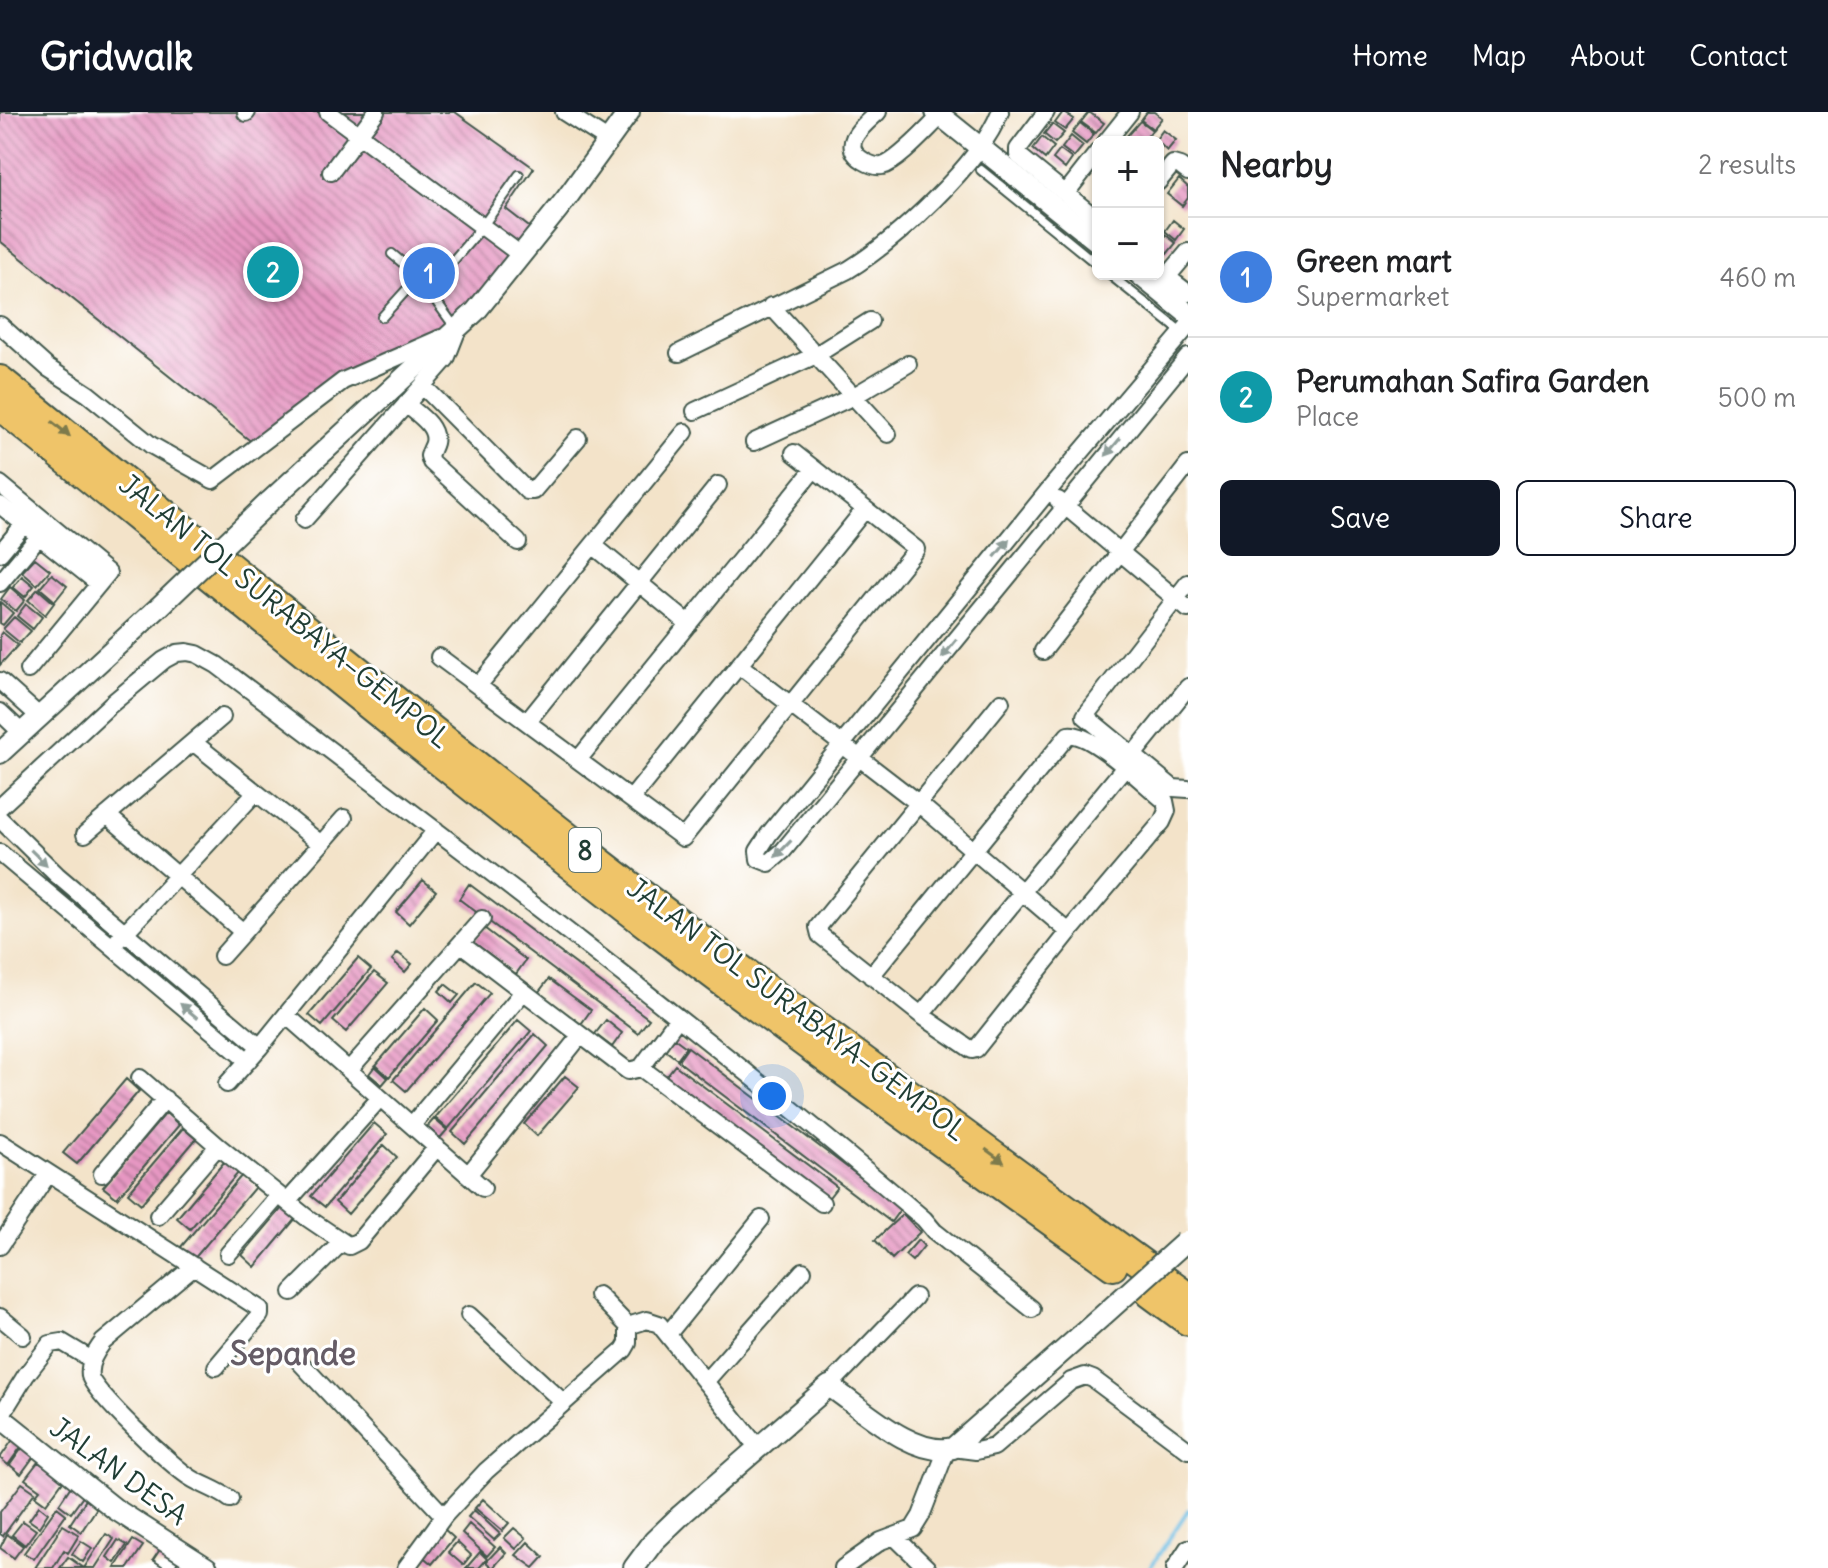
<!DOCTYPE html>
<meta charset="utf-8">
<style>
:root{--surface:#fff;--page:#f2f2f2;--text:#202124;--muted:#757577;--line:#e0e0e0;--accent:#111827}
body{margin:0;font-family:Delius,sans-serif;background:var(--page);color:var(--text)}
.controls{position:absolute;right:24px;top:24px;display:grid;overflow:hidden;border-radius:12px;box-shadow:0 2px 6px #0004}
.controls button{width:72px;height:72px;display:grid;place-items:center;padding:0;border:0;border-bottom:2px solid var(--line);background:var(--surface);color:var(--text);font:40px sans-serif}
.you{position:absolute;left:772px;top:984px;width:28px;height:28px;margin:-20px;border:6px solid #fff;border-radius:50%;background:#1a73e8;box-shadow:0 0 0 12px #1a73e833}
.badge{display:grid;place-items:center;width:52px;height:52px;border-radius:50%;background:var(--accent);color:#fff;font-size:26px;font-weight:700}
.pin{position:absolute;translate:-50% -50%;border:4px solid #fff;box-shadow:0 2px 8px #0006}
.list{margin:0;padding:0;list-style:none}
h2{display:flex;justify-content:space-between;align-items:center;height:104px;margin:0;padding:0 32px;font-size:34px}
h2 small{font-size:26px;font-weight:400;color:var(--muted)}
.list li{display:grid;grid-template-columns:52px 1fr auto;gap:24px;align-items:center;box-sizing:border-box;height:120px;padding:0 32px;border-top:2px solid var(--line)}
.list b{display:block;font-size:30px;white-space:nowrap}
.list p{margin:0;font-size:26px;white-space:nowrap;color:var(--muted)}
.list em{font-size:26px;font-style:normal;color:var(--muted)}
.actions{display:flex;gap:16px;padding:24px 32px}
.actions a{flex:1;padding:18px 0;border:2px solid var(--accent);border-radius:12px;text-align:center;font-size:28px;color:var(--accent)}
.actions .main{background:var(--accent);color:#fff}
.map{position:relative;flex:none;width:1188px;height:1456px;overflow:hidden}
header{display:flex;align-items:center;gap:48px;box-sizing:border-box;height:112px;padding:0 40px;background:var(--accent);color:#fff}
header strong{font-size:38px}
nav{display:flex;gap:44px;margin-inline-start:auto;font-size:28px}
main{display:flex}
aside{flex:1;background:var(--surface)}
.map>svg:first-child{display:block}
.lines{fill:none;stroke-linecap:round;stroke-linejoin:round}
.stream{stroke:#68bde4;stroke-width:4}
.building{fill:url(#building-back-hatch)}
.service-casing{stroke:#3f564a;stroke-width:12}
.minor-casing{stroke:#3f564a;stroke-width:20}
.tertiary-casing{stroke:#3f564a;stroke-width:24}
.motorway-casing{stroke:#3f564a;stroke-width:32}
.service{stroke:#fff;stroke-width:8}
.minor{stroke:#fff;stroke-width:16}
.tertiary{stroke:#fff;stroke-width:20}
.motorway{stroke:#efc469;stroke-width:28}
.tertiary-bridge-casing{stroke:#3f564a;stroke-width:24;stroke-linecap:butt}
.tertiary-bridge{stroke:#fff;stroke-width:20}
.oneway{fill:#7d7a4c}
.oneway2{fill:#8f9e9a}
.labels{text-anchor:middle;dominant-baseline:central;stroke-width:6;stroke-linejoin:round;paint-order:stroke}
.shield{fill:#fff;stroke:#627771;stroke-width:2}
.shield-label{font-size:26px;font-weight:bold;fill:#1f3d34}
.street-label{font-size:28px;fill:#1f3d34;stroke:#fff}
.quarter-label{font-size:32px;font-weight:bold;fill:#655c66;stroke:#fff}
</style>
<header>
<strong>Gridwalk</strong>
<nav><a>Home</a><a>Map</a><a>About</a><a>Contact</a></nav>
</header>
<main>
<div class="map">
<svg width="1188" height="1456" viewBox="0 0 1188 1456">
<defs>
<pattern id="building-back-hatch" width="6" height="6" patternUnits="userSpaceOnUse" patternTransform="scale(2)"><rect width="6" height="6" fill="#e697c2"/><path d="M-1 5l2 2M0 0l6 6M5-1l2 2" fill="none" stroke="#ba7c9e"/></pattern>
</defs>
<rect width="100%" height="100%" fill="#fff"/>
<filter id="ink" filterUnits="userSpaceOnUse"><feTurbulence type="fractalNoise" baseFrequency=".0125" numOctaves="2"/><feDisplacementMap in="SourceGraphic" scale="16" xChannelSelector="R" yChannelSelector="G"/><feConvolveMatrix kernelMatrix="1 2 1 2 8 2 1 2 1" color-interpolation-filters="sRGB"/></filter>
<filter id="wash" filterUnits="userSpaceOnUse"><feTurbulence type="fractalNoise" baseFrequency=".006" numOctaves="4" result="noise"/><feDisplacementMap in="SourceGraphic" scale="32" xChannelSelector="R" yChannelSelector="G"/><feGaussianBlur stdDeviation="1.8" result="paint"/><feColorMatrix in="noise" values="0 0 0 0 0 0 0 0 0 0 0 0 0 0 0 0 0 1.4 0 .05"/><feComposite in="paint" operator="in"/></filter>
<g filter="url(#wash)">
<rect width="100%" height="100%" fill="#f3e3c9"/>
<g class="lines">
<!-- stream -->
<path class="stream" d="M1150,1456L1188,1398"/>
</g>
<g id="blocks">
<!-- building -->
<path class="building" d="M0,0H455L534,56L506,97L538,122L457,219L343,269L258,335L0,129Z
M1063,0L1074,7L1065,18L1055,11Z
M1089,0L1104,11L1096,21L1081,10Z
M1147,0H1154L1162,6L1153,17L1141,8Z
M1140,9L1152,18L1143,30H1128L1124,27Z
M1080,11L1094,22L1086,32L1072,21Z
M1052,12L1064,21L1055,31L1044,22Z
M1163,18L1176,28L1167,39L1158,30H1154Z
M1071,24L1083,34L1074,45L1062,36Z
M1042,25L1054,35L1045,47L1033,37Z
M1060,38L1072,47L1065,57L1053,47Z
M1179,67L1188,75V86L1182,94L1167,82Z
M1173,108L1184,117L1176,128L1165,119Z
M1162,120L1176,131L1167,142L1158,134V126Z
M35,446L50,458L37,473L22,460Z
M52,462L67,474L55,489L40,476Z
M22,464L34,474L25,485L13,475Z
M10,475L25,488L16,499L1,487Z
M38,477L54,491L45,503L28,488Z
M0,490L13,501L3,513L0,511Z
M26,492L42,505L33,517L17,504Z
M14,505L31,519L20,531L3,517Z
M2,520L18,533L0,553V523Z
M423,768L436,779L409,812L396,800Z
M469,772L649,907L638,921L459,787Z
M484,816L526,848L516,862L473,830Z
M398,841L412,852L405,860L392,848Z
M358,846L371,857L322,914L309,903Z
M374,860L388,871L346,920L333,909Z
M549,867L591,898L581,912L538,881Z
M476,870L490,881L406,979L393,968Z
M445,872L459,883L452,891L439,879Z
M425,896L438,908L389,965L376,953Z
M518,908L531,919L448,1017L435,1006Z
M606,908L622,921L612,935L595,922Z
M535,922L548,934L465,1032L452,1020Z
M674,926L686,935L677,947L665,938Z
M688,935L901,1096L891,1110L678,949Z
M675,953L837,1075L826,1089L664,967Z
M375,954L388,966L382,973L369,962Z
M565,964L579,975L537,1024L524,1012Z
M126,967L139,979L77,1052L63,1041Z
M166,1001L179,1013L117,1086L103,1075Z
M434,1007L447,1018L440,1026L427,1015Z
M374,1011L387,1022L325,1095L311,1084Z
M183,1016L196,1027L141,1092L128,1081Z
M384,1033L397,1045L348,1102L335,1090Z
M225,1049L239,1060L190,1117L177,1106Z
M242,1063L255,1075L193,1148L180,1136Z
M283,1095L296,1106L255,1155L242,1143Z
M903,1102L920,1120L892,1147L875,1128Z
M918,1128L924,1134L912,1149L905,1143Z
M14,1326L23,1332L8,1353L0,1346Z
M25,1332L37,1340L21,1362L10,1353Z
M38,1350L65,1366L46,1392L35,1384L40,1378L25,1367Z
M22,1371L35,1380L3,1424L0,1422V1400Z
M71,1374L84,1383L71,1401L59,1392Z
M89,1383L100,1391L81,1420L70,1412Z
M483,1387L509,1411L502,1419L475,1396Z
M39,1394L48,1401L39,1415L29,1408Z
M57,1395L66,1402L34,1447L24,1441Z
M474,1398L500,1422L494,1428L468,1405Z
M23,1409L36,1418L25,1433L12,1423Z
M469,1412L495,1435L487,1444L462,1421Z
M63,1413L79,1423L68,1441L64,1438L53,1456H35Z
M443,1416L454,1426L432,1452L421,1443Z
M514,1416L526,1426L516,1437L504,1426Z
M7,1422L23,1434L14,1446L0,1436Z
M106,1422L114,1427L95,1456H60L68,1445L84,1456Z
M118,1428L127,1433L115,1451L107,1445Z
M133,1428L143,1434L128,1456H115Z
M81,1429L92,1436L83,1450L72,1442Z
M457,1430L471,1443L463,1453L448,1440Z
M528,1430L544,1445L534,1456L516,1443Z
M163,1433L181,1445L174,1456H165L153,1448Z
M500,1435L506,1441L493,1456L486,1450Z
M480,1440L487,1447L479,1456H466Z"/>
</g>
</g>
<g filter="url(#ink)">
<use href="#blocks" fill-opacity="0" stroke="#3f564a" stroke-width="2"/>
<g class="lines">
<defs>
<path id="service" d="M981,58L1098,153
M392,142L430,174
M1109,162L1184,222
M382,205L419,164
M457,218L428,178L482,115L519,63"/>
<path id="minor" d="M328,0L521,143
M564,0L609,29
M878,0C864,13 837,33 864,49C869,52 876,55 882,54C898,50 928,16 941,4
M1046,0L1018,37V43L1098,108
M246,1L247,0
M1106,30L1130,0
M331,60L376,0
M1158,70L1173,52L1180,54L1188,60
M1066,81L1098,40
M1158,158L1188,181
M1167,165L1188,140
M771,194L888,322
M0,213L48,256L88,282L151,333L213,368L343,269L441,226
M1188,214L1048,379L769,722L758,739L759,747L769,751L783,739L1188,245
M679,241L848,158C895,129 980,52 1000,0
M423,274L527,379H533L578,326
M406,292C417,302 438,314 434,331C433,335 430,339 429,344L431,350L518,430
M695,299L816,243L870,209
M754,330L854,284L908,252
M0,372L108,461L28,558
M1058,388L1188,497
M0,393L99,472
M304,408L446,247L457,219
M593,433L689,512
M0,441L30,405
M0,471L45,417
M1188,471L1085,604L1173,676L1188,677
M1043,539L1188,353
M439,545L683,726L916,437L794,341
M739,553L918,691L1069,820L976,937L972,938L921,903L820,823L818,815L1001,590
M0,569L40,605
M478,574L685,320
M0,600L22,621
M527,610L718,373
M193,630L321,732
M1133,643L1188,575
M578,648L814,357
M631,687L865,397
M0,695L110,593L164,548L177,541L187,540L197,542L217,553C456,733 696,913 924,1107L934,1119L1032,1197
M107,703L243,820
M0,707L57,763L260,935
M85,722L222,605
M0,741L248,949
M118,828L256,680
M461,832L628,959L641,956L678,906
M222,844L344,706
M871,864L1068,623C1091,619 1145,673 1165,689L1167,699L1162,710L1069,820
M286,903L483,1076
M921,903L1124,656
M641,956L822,1091
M349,958L482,807
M140,966L218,1034L306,1105L349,1134L359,1129L437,1035
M227,972L260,935L436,718
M412,1013L523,880
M0,1030L260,1197V1203L216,1255
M102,1062L165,987
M468,1063L580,924
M288,1089L380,986
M158,1104L218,1034
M0,1134L48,1062
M228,1142L279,1083
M194,1154L103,1230C96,1239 88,1251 90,1264C93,1281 173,1355 191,1366C204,1374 218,1378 230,1387
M292,1180L341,1131
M469,1203L564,1291
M0,1205L23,1224
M628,1214L647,1208L659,1212L759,1337
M668,1222L761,1107
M296,1246L444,1404
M705,1270L803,1159
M829,1274L915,1185
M0,1305L26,1263L50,1232L62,1230L92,1248
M953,1336L976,1339L994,1335L1071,1269L1085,1264L1093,1267L1188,1338
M894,1424L927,1456
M406,1456L444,1404L486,1359L624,1238L628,1231V1214L598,1183
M843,1456L881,1429L913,1417L921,1404L947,1337
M1175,1456L1188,1436"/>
<path id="tertiary" d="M936,0L1098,130
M1139,162L1188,202
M269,390L476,199L566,87L629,0
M0,641L158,496
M0,1305L115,1397L207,1456
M634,1456L654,1429L681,1403L829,1274C861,1295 913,1346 953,1336L1080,1224"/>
<path id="motorway" d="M0,268C201,431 401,596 606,755C797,902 993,1043 1188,1185
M0,294C220,472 438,652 662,824C810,937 962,1045 1113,1154
M1150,1181L1188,1209"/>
</defs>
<!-- service casing -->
<use href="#service" class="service-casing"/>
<!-- minor casing -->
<use href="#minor" class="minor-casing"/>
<!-- tertiary casing -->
<use href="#tertiary" class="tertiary-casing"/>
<!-- motorway casing -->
<use href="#motorway" class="motorway-casing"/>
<!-- service -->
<use href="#service" class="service"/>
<!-- minor -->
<use href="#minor" class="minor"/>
<!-- tertiary -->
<use href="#tertiary" class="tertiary"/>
<!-- motorway -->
<use href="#motorway" class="motorway"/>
<defs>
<path id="tertiary-bridge" d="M158,496L269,390
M1080,1224L1185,1130"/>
</defs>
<!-- tertiary-bridge casing -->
<use href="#tertiary-bridge" class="tertiary-bridge-casing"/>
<!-- tertiary-bridge -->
<use href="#tertiary-bridge" class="tertiary-bridge"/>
</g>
<!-- one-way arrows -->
<defs><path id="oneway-solid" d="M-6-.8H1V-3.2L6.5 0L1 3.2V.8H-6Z" transform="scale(2)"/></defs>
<g class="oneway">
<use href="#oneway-solid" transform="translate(61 317) rotate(39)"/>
<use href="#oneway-solid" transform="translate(995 1044) rotate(36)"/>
</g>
<g class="oneway2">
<use href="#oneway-solid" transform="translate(1113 335) rotate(130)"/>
<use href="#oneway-solid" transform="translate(1002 436) rotate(-51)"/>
<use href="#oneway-solid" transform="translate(949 537) rotate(129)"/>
<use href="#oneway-solid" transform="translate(783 737) rotate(134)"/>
<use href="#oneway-solid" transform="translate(39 746) rotate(45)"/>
<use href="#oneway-solid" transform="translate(189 899) rotate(-140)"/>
</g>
</g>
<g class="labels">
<!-- shield labels -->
<rect class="shield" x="569" y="716" width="32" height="44" rx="6"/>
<g class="shield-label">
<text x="585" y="738">8</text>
</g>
<!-- street labels -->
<g class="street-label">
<text transform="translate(285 499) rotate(39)">JALAN TOL SURABAYA–GEMPOL</text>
<text transform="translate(797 897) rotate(37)">JALAN TOL SURABAYA–GEMPOL</text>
<text transform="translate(119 1359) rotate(36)">JALAN DESA</text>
</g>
<!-- quarter labels -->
<g class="quarter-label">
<text x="293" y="1241">Sepande</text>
</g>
</g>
</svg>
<div class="controls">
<button>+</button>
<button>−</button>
</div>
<div class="you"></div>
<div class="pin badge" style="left:429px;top:161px;background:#3f7fe0">1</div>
<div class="pin badge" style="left:273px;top:160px;background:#0f9aa8">2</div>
</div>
<aside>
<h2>Nearby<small>2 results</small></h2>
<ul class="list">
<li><span class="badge" style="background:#3f7fe0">1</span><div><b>Green mart</b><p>Supermarket</p></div><em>460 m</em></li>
<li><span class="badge" style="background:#0f9aa8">2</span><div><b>Perumahan Safira Garden</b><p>Place</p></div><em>500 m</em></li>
</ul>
<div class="actions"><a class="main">Save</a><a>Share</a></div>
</aside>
</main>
